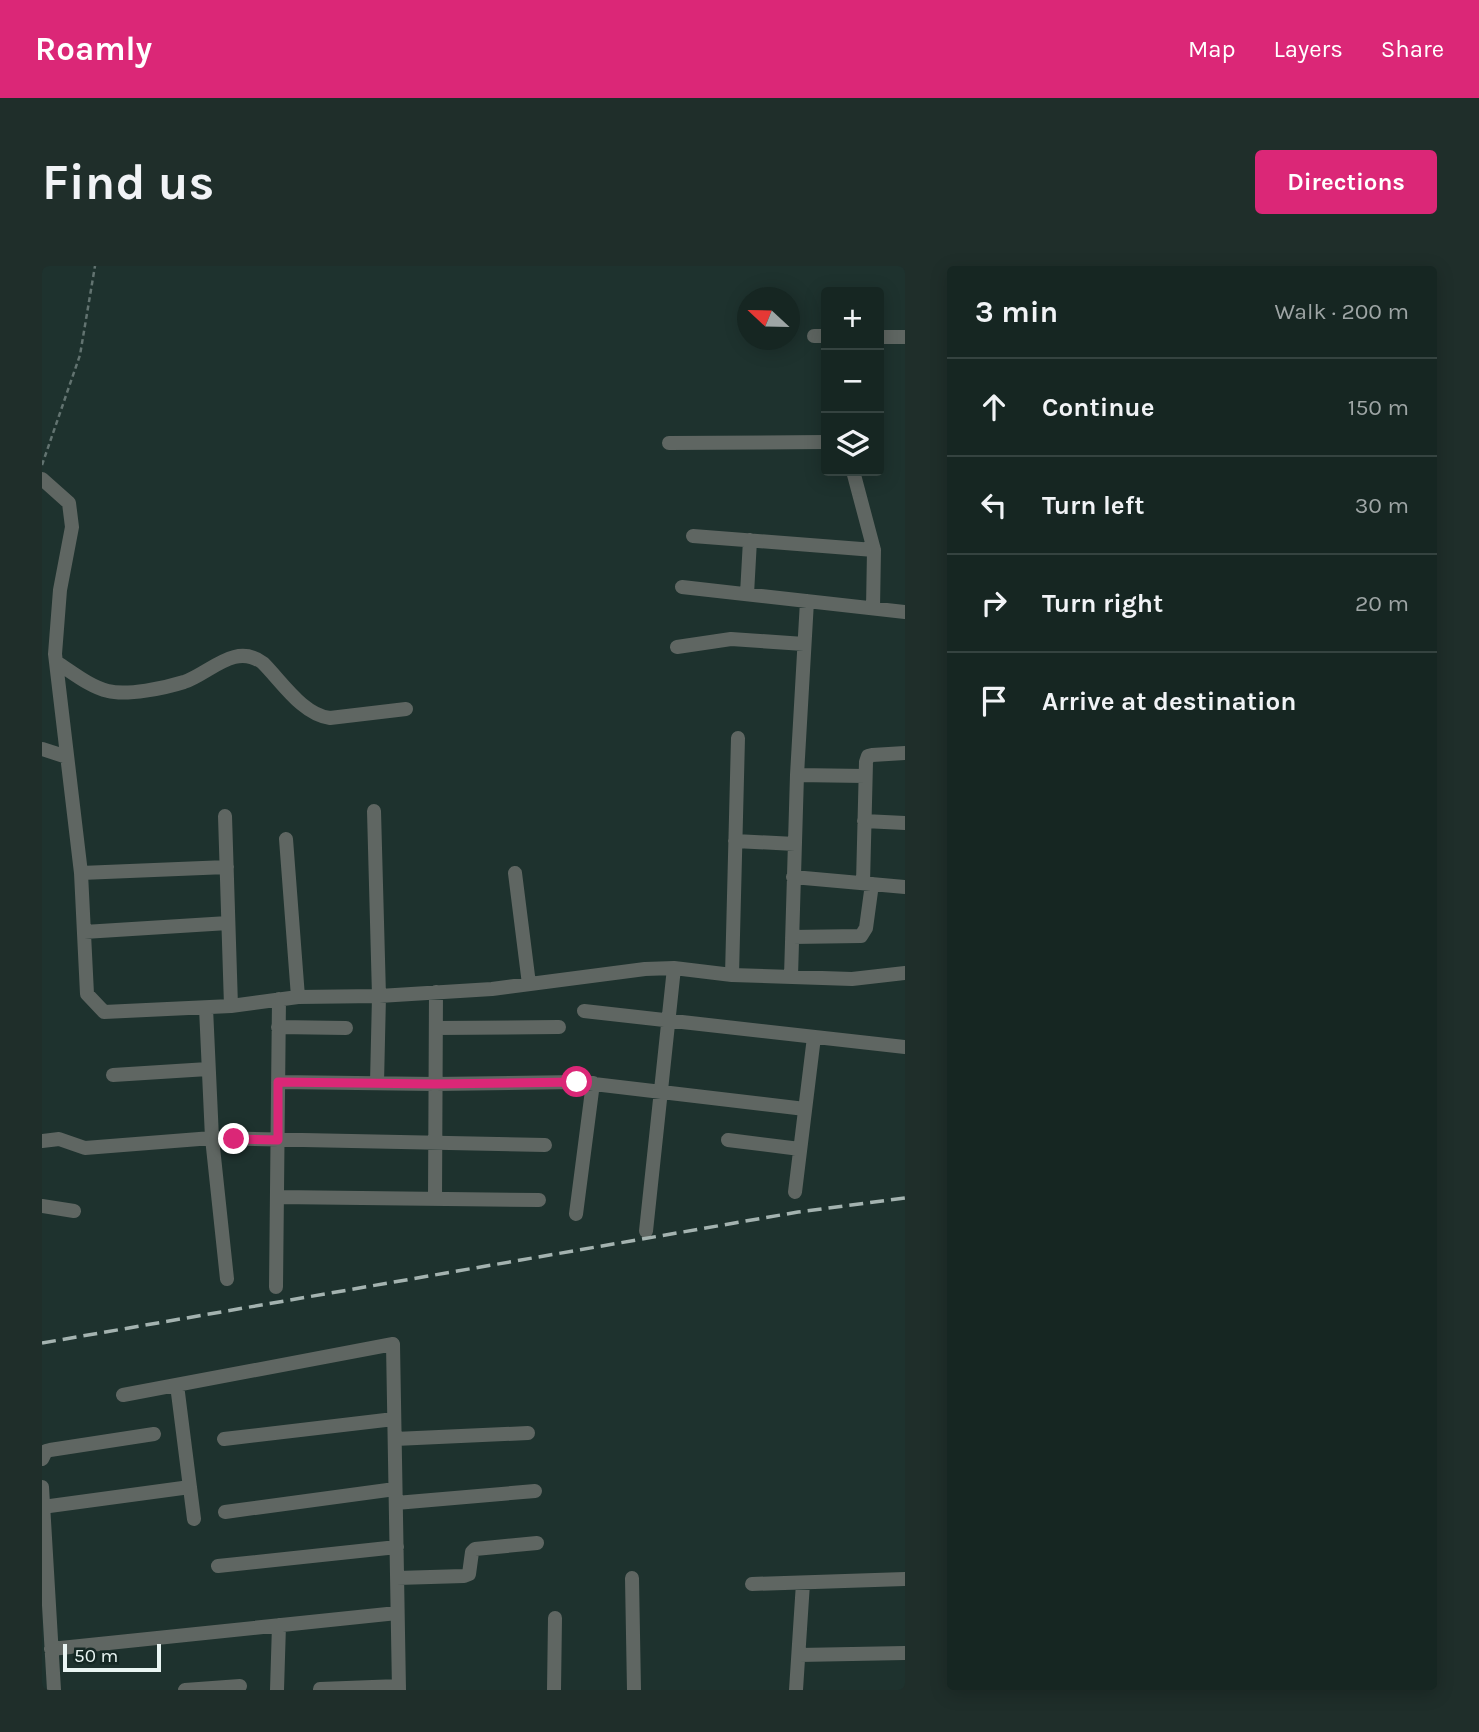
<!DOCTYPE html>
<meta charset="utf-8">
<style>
:root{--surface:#162622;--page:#1f2e2a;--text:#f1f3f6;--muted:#9ea5a5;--line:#354340;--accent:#db2777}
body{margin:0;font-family:Karla,sans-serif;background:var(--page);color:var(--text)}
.controls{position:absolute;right:21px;top:21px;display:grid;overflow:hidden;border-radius:7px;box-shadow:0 4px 18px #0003}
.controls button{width:63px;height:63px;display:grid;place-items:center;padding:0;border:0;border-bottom:2px solid var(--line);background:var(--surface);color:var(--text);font:35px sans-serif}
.compass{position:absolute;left:695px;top:21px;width:63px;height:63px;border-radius:50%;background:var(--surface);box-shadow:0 4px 18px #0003;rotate:292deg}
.scale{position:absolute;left:21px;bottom:18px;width:98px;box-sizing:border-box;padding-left:7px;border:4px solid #e9f5f3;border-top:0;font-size:19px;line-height:24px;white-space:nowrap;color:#e9f5f3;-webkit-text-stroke:5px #152824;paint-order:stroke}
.stop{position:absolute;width:21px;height:21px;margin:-16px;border:5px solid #db2777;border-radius:50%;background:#fff}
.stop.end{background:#db2777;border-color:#fff;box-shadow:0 2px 7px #0008}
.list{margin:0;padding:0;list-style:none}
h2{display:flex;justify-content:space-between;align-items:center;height:91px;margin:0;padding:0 28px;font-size:30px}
h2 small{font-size:23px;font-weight:400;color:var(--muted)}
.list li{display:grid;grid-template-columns:46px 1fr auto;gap:21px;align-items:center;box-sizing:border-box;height:98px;padding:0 28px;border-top:2px solid var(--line)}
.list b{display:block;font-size:26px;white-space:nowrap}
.list em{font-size:23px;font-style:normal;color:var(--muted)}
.icon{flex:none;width:38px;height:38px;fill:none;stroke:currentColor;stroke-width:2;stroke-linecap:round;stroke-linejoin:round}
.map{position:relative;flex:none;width:863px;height:1424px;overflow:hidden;border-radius:7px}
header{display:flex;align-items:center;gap:42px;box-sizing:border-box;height:98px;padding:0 35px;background:var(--accent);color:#fff}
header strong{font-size:33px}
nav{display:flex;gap:38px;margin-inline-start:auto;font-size:24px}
.intro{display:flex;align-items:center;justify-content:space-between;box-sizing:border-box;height:168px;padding:0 42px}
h1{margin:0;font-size:49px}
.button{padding:18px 32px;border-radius:7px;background:var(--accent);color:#fff;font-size:24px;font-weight:700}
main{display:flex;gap:42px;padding:0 42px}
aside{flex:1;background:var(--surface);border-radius:7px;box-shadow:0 4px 18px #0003}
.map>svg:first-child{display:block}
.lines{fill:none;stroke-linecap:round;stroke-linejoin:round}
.path{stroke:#627370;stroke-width:2.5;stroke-dasharray:5 3.5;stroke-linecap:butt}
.street{stroke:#5f6662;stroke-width:14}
.rail{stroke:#a4b3b0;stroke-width:3.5;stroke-dasharray:14 7;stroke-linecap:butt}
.route{stroke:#db2777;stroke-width:9}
</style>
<header>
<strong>Roamly</strong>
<nav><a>Map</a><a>Layers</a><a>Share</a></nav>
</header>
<div class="intro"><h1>Find us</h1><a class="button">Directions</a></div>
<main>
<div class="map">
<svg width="863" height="1424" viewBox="0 0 863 1424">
<rect width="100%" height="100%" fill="#1e322e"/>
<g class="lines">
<!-- path -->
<path class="path" d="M0,199L38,89L53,0"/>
<!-- street -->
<path class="street" d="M772,70H784
M837,71H863
M627,177L784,176
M811,205L832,284L831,342
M0,213L27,237L30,261L18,324L13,388L39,607L45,728L62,746L189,740L256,731L337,730L450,723L603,703L632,702L690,709L810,713L863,707
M651,270L832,284
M640,321L863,346
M705,328L708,274
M635,381L689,373L762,378
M14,396C30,406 48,421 66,425C85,430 123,422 142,416C168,407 193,376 221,397C240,416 261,449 288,452L364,443
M0,483L25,491
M755,509L823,510
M332,545L337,730L335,817
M183,550L189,740
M822,555L863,557
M244,573L256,731
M693,575L753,578
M39,607L185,601
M473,607L487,718
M751,611L863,621
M821,617L824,496L826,490L830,489L863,487
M42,666L186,657
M750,671L819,670L824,662L830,618
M690,709L696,472
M749,710L755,509L765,335
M542,745L863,781
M236,761L304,762
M394,762L517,761
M71,809L166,803
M236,816L393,818L535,816L763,843
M686,874L758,883
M0,875L17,873L43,882L170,872L164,742
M753,926L772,771
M235,931L497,934
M393,933L394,726
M0,940L32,945
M534,948L551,817
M604,965L632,702
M185,1013L170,872L503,879
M234,1021L237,733
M135,1119L152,1253
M81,1129L351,1078L357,1424
M182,1173L352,1153
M353,1173L486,1167
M0,1193L4,1185L8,1184L112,1168
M0,1221L12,1424
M354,1237L493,1225
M0,1241L148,1221
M183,1246L353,1223
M176,1300L355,1281
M355,1312L422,1310L427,1308L430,1286L433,1283L495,1277
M590,1312L592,1424
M710,1318L863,1313
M9,1383L355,1347
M757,1389L863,1387
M278,1423L357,1420
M143,1424L198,1420
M235,1424L237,1359
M512,1424L513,1352
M754,1424L761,1317"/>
<!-- rail -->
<path class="rail" d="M0,1077L756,946L863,932"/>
</g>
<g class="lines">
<!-- route -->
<path class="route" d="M192,873L236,874V816L393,818L535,816"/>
</g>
</svg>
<div class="controls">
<button>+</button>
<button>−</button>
<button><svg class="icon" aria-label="layers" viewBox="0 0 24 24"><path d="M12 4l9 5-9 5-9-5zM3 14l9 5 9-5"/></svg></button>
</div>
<svg class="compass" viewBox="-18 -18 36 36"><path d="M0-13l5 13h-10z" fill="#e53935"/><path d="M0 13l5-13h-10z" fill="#9ea5a5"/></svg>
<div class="scale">50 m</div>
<div class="stop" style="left:535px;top:816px"></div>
<div class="stop end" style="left:192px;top:873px"></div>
</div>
<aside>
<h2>3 min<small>Walk · 200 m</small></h2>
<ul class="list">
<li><svg class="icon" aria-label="ahead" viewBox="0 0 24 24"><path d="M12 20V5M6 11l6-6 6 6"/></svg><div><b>Continue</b></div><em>150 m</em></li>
<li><svg class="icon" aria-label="left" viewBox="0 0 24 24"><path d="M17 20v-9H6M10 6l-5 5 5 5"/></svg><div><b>Turn left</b></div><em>30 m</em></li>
<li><svg class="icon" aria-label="right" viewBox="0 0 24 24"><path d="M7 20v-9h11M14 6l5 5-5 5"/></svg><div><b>Turn right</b></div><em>20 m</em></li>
<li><svg class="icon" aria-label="arrive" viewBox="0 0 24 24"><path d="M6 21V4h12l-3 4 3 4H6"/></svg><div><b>Arrive at destination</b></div></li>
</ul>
</aside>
</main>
